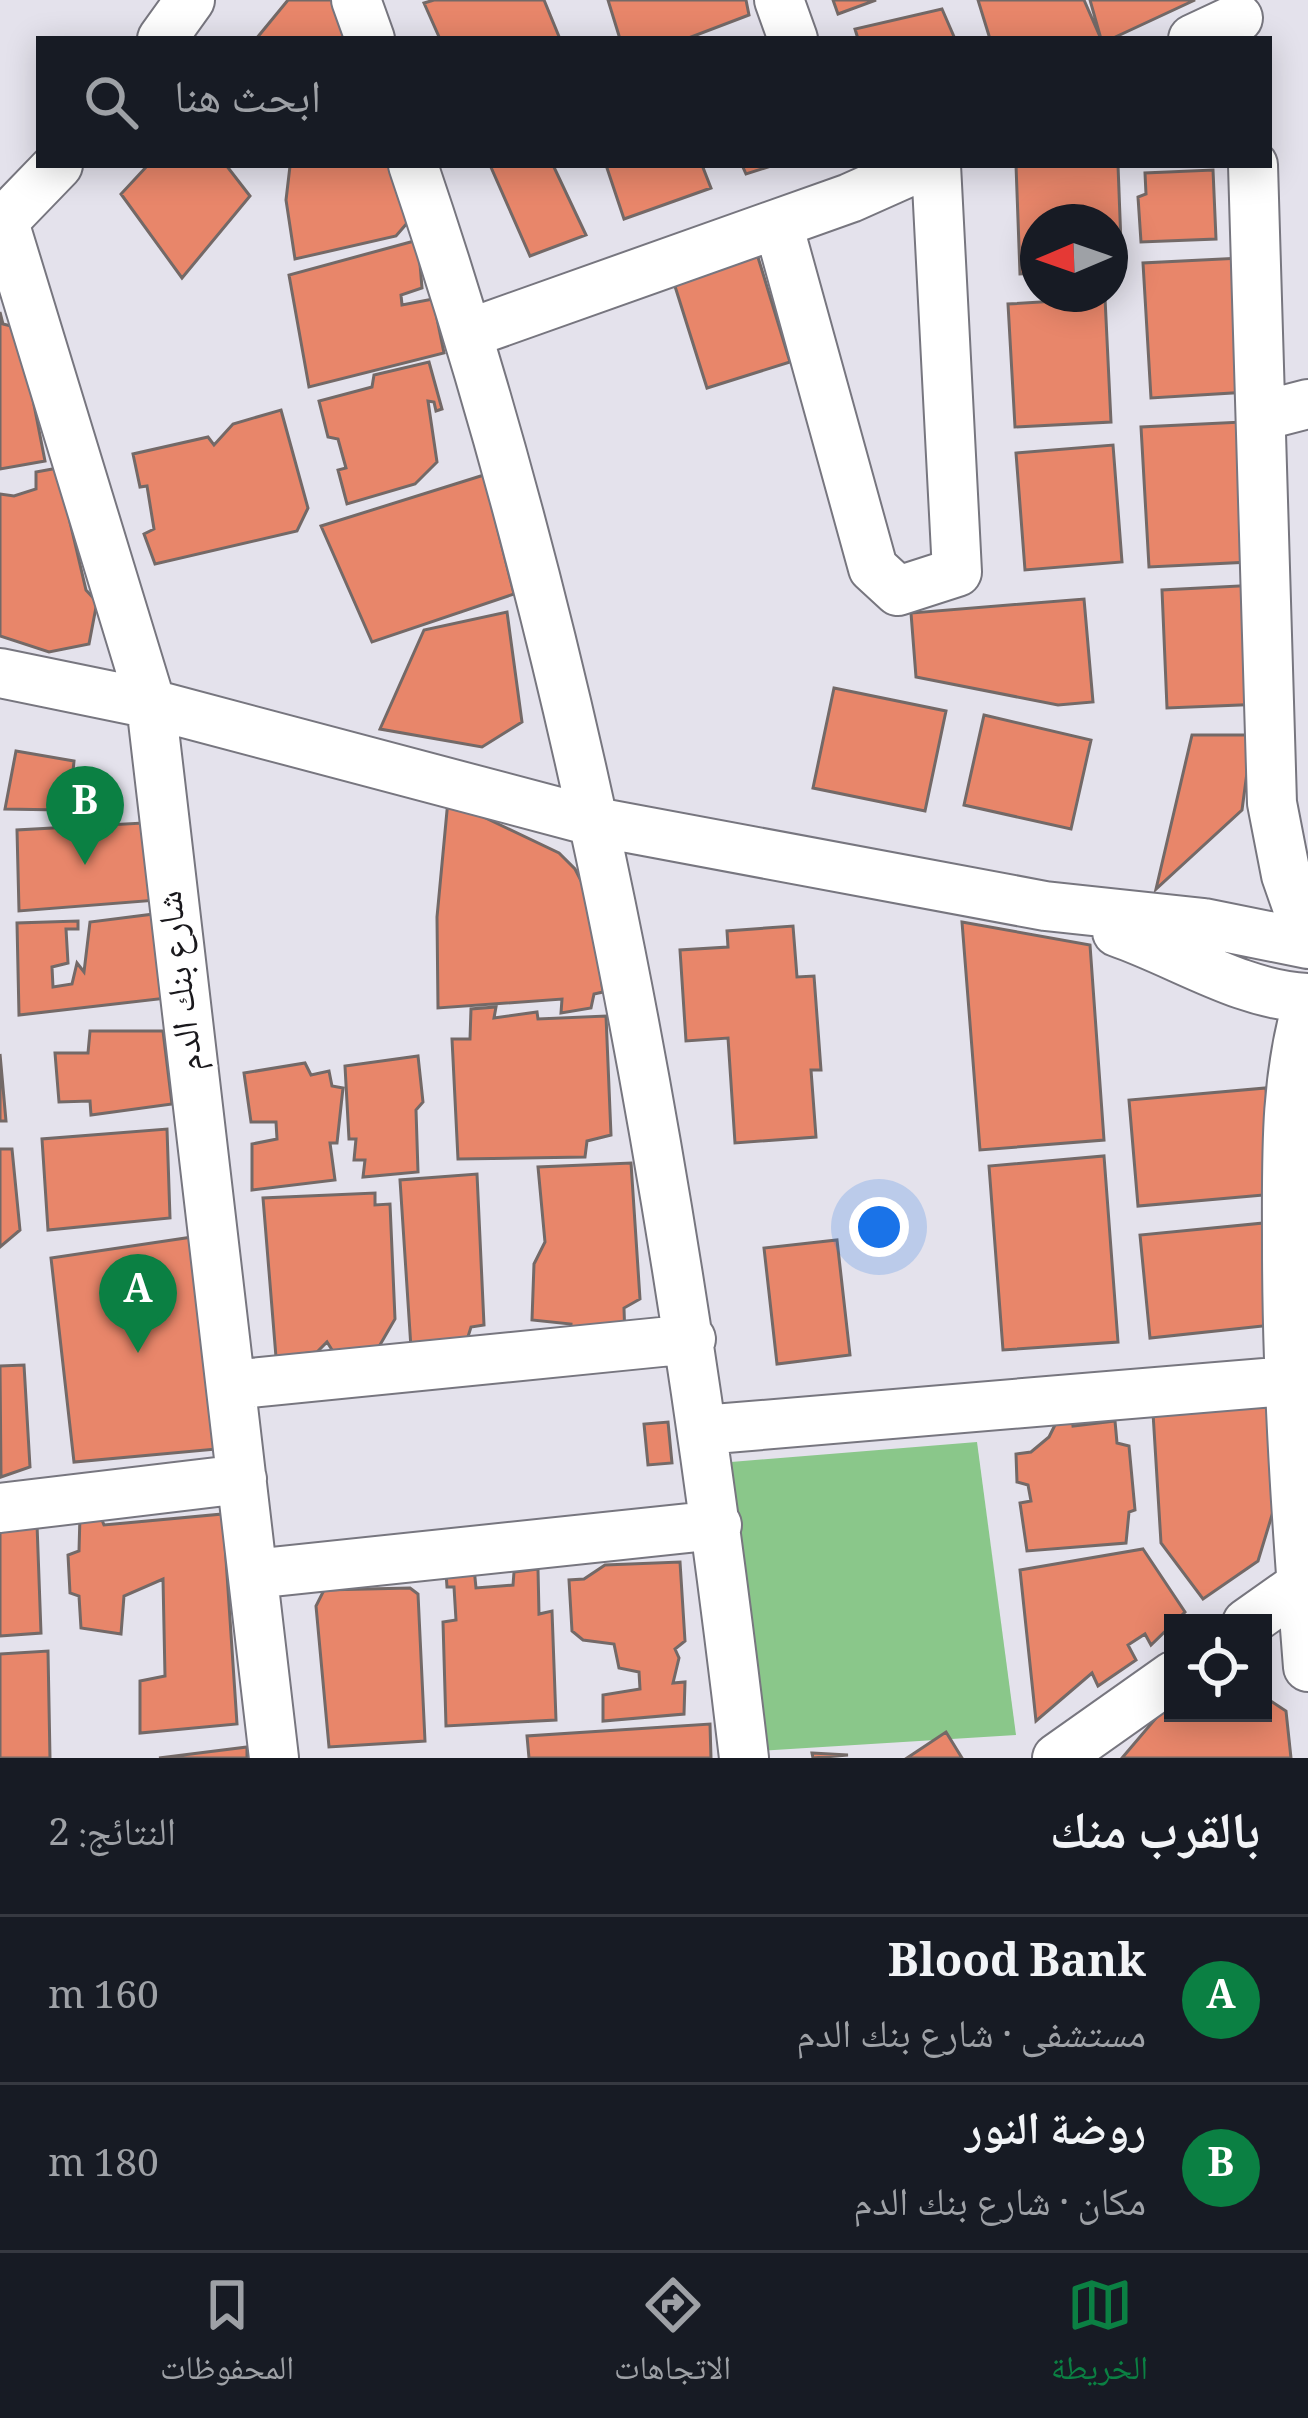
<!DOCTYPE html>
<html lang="ar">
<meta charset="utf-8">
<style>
:root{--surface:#171b24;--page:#242831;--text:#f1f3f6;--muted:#9ea1a6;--line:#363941;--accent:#0b8043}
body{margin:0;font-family:Georgia,"Noto Naskh Arabic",serif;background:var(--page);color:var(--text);direction:rtl}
.controls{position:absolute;right:36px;bottom:36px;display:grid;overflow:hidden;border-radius:0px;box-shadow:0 6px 30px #0003}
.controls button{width:108px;height:108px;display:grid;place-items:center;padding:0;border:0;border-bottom:3px solid var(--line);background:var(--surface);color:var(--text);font:60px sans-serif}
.compass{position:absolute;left:1020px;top:204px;width:108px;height:108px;border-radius:50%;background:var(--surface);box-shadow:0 6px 30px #0003;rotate:268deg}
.you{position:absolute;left:879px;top:1227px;width:42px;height:42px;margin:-30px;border:9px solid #fff;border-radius:50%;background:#1a73e8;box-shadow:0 0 0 18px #1a73e833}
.badge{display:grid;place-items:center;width:78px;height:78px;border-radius:50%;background:var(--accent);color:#fff;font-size:39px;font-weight:700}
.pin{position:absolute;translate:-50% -99px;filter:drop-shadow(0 3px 6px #0008)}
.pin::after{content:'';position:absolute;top:63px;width:42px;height:36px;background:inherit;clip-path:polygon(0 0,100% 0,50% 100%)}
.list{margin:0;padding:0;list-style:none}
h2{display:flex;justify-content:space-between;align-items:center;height:156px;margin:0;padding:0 48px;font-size:51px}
h2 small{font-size:39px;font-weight:400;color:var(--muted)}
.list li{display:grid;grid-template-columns:78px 1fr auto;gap:36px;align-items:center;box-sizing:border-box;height:168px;padding:0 48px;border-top:3px solid var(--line)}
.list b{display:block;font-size:45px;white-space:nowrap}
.list p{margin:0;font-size:39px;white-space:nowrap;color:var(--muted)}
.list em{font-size:39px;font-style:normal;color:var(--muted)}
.icon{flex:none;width:66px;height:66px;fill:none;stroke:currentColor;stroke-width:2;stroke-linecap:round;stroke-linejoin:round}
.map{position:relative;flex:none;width:1308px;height:1758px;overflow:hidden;direction:ltr}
.search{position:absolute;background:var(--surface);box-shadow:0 6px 30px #0003;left:36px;right:36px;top:36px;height:132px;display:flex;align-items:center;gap:30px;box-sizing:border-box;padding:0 42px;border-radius:0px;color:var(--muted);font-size:45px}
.sheet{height:492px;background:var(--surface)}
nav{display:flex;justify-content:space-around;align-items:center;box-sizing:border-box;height:168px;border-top:3px solid var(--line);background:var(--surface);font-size:33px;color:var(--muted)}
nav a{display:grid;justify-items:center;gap:6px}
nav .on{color:var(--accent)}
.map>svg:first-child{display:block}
.green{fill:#8ac78a}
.building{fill:#e8866a;stroke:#736967;stroke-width:3}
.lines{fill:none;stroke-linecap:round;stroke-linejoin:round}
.minor-casing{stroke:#77767f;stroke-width:52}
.minor{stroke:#fff;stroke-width:48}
.labels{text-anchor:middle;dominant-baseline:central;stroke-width:9;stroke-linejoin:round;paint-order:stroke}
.street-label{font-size:36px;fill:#19181c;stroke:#fff}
</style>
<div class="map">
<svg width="1308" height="1758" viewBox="0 0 1308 1758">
<rect width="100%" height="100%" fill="#e4e2ec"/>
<!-- green -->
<path class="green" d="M977,1442L1016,1735L758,1751L731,1462Z"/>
<!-- building -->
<path class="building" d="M288,0H352L358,39H256Z
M434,0H544L560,39H440L424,3Z
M608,0H746L749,15L686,39H620Z
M833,0H876L838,14Z
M978,0H1084L1101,39H990Z
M1090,0H1195L1111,39H1101Z
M942,9L955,39H858L855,29Z
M148,165H226L250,196L182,278L121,194Z
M393,165L408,222L396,236L295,259L286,200L290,166Z
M490,165H553L586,235L530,256Z
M606,165H702L711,188L624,219Z
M742,165H774L746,174Z
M1016,165H1118L1122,270H1110V222H1038V273L1020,274Z
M1213,170L1216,239L1141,242L1138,197L1146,194L1145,173Z
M418,240L422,288L401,295L402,305L433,299L444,353L309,387L289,275Z
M757,254L790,362L707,388L673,280Z
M1241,258L1248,392L1151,398L1143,263Z
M1105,298L1111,422L1015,427L1008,304Z
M0,312L3,324L19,328L45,461L0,469Z
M429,362L442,409L436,411L434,402L428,401L437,462L415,484L347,504L338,470L346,468L338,439L328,437L319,401L372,387L374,375Z
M281,410L308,508L297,531L155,564L144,534L154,529L147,486L140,487L133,454L208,437L214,445L233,424Z
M1242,422L1250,562L1149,567L1141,427Z
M1113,445L1122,562L1025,570L1016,453Z
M58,468L75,519L70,522L86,590L97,602L89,644L49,652L0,636V494L14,496L36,489V472Z
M484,475L514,594L372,642L321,526Z
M1258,585L1264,704L1167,708L1162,590Z
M1084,599L1093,702L1058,705L916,677L911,613Z
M507,612L522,722L482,747L380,729L424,630Z
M834,688L946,711L925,811L813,788Z
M984,715L1091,740L1071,829L964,805Z
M1192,735H1252L1242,810L1156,889Z
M16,751L74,761L72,781L103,788L116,801L111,818L62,819L61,810L5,809Z
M448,800L559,853L575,869L591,900L603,992L594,994L591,1008L561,1013L562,999L438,1008L437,917Z
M143,823L158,900L19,911L17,830Z
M154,914L167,998L19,1015L17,923L78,921V929H66L68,963L52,967L53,987L72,984L77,963L84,972L90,922Z
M962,922L1090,945L1104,1140L980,1150Z
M793,926L797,977L814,976L821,1070H811L816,1137L735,1143L728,1038L686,1041L680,950L728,947L727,931Z
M496,1007L494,1018L537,1012L538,1019L606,1016L611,1135L587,1141L585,1157L458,1159L452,1039H470L471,1009Z
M90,1031H163L172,1104L91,1115L90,1101L59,1102L55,1053H88Z
M0,1054L6,1121H0Z
M418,1056L423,1102L416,1110L418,1172L363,1177L365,1160H354L356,1139H349L345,1066Z
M305,1063L311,1075L329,1071L332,1086L343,1088L337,1143H330L335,1180L252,1190V1144L277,1139L276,1122H251L244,1073Z
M1266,1088L1275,1194L1138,1206L1129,1100Z
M167,1129L170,1218L48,1230L42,1139Z
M0,1149H12L20,1230L0,1247Z
M1104,1156L1118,1342L1003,1350L989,1166Z
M631,1163L640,1299L624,1308L625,1339L570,1347L571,1324L532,1320L534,1264L545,1242L538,1167Z
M477,1174L484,1325L471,1327L462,1356L411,1348L400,1180Z
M375,1193V1205L390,1204L395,1319L377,1350L334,1353L327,1342L317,1352L276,1357L263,1198Z
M1264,1223L1273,1325L1150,1338L1140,1235Z
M199,1236L228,1448L74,1462L51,1258Z
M837,1240L850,1355L777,1364L764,1248Z
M24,1365L30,1467L1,1477L0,1366Z
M1280,1403L1279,1492L1258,1561L1203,1599L1161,1543L1153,1413Z
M1072,1419L1073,1426L1115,1421L1117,1443L1129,1446L1135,1510L1129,1512L1126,1543L1027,1551L1020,1503L1031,1501L1028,1485L1017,1482L1016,1454L1031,1452L1049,1437L1057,1421Z
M668,1422L672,1463L648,1465L644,1424Z
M223,1514L237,1724L140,1733V1681L165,1676L163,1579L124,1596L121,1634L81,1628L79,1596L70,1593L68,1555L79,1551L80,1515H100L104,1525Z
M37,1524L41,1633L0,1636V1528Z
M1143,1549L1185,1612L1151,1645L1145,1634L1128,1645L1136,1660L1098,1686L1092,1673L1036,1721L1020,1570Z
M680,1562L685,1641L675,1649L679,1658L673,1683L685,1682L684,1714L603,1721V1695L640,1689L639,1672L619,1668L614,1644L583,1640L572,1631L569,1580L584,1579L605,1565Z
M474,1568L476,1588L513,1585L514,1572L538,1569L539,1614L552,1611L556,1720L446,1726L443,1622L456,1620L454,1587H447L446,1573Z
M410,1588L418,1594L425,1741L329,1747L316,1606L324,1590Z
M48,1651L50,1758H0V1654Z
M1263,1696L1286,1711L1291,1758H1122L1173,1698V1713H1263Z
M710,1724L711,1758H529L527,1736Z
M946,1732L962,1758H907Z
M247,1747V1758H159Z
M812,1753L848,1755L813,1758Z"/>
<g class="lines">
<defs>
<path id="minor" d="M356,0L370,39
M779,0L793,39
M162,39L190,0
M1193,39L1238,18
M413,165C588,680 681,1219 744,1758
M1253,165L1272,803L1286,875L1308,938
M4,222L151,704L274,1758
M778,224L873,568L898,591L957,572L936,165
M0,225L58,165
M470,333L850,198L924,165
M1265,415L1308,404
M0,673L151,704L596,822L1045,906L1204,923L1308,944
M1117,932C1180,954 1241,995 1308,998
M1308,1001C1284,1083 1287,1161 1287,1246C1287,1387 1297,1527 1308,1667
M231,1385L691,1339
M702,1430L1287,1381
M0,1508L242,1479
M254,1574L717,1525
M1247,1623L1308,1580
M1057,1758L1173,1676"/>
</defs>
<!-- minor casing -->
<use href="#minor" class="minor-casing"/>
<!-- minor -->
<use href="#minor" class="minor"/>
</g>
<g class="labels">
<!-- street labels -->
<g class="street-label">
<text transform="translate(184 981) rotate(-97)">شارع بنك الدم</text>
</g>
</g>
</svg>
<div class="controls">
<button><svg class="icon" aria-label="locate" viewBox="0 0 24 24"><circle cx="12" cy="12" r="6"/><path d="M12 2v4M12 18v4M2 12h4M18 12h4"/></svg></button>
</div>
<svg class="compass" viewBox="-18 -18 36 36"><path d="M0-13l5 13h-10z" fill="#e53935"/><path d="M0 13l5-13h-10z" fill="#9ea1a6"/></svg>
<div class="you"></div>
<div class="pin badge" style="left:138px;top:1353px">A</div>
<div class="pin badge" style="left:85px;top:865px">B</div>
<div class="search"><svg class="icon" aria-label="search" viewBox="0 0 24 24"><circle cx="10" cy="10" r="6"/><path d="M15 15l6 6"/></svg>ابحث هنا</div>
</div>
<section class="sheet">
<h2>بالقرب منك<small>النتائج: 2</small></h2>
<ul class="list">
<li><span class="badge">A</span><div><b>Blood Bank</b><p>مستشفى · شارع بنك الدم</p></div><em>160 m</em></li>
<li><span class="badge">B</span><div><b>روضة النور</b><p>مكان · شارع بنك الدم</p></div><em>180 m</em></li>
</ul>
</section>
<nav>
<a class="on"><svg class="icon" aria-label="map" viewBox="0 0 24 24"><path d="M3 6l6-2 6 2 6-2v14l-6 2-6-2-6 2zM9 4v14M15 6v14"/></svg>الخريطة</a>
<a><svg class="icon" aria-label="directions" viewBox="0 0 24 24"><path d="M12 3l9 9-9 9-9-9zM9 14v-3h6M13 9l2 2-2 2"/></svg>الاتجاهات</a>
<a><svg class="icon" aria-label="saved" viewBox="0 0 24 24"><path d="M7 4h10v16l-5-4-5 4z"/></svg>المحفوظات</a>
</nav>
